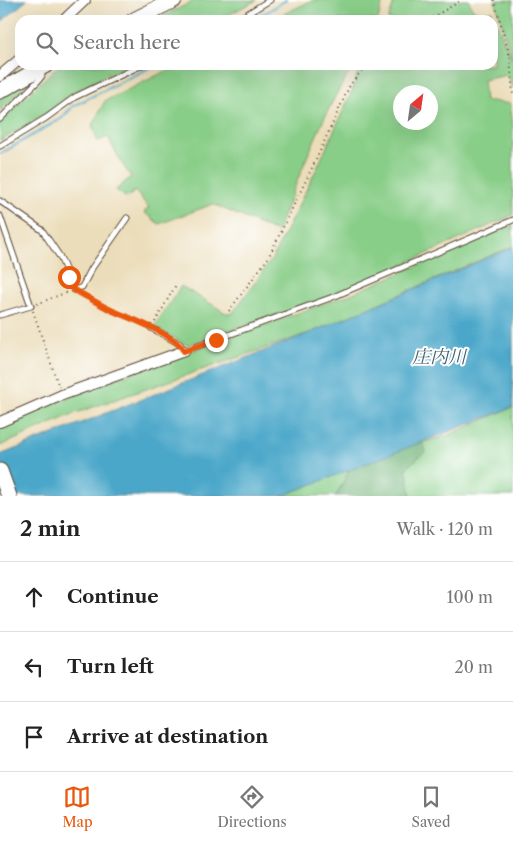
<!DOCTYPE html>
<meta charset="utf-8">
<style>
:root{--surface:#fff;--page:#f6f6f6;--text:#222;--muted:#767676;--line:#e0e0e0;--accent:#ea580c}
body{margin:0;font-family:"Libre Caslon Text","Noto Serif JP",serif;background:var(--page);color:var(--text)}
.compass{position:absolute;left:393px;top:85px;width:45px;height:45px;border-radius:50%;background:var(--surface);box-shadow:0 5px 20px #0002;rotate:29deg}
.stop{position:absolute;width:15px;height:15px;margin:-11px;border:4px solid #ea580c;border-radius:50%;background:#fff}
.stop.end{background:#ea580c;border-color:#fff;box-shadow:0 1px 5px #0008}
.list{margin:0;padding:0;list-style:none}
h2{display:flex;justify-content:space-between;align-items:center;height:65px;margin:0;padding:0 20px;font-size:21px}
h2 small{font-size:16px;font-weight:400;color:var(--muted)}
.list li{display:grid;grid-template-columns:32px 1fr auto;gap:15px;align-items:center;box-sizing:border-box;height:70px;padding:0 20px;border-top:1px solid var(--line)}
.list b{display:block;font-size:19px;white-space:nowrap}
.list em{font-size:16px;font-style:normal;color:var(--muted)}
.icon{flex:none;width:28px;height:28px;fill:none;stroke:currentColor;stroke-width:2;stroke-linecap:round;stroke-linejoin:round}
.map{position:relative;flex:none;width:513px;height:496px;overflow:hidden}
.search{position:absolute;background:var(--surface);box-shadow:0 5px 20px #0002;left:15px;right:15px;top:15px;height:55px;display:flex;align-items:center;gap:12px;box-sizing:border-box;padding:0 18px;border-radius:15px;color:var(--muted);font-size:19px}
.sheet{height:275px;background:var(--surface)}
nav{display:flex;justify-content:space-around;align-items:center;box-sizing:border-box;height:70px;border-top:1px solid var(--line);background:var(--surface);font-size:14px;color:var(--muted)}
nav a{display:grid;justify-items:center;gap:2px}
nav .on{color:var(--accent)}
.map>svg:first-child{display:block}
.green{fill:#89ce88;stroke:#627c53;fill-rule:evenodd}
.forest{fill:#6eb174;stroke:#546e49}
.water{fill:#4ba7c9;stroke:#436874}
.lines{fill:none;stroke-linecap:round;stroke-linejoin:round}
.stream{stroke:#4ba7c9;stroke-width:2.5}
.lane-casing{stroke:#554535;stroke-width:7}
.street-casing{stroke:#554535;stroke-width:12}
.secondary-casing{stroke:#554535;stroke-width:17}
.path{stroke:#554535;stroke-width:2;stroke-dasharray:1 4;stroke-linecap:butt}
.lane{stroke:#fff;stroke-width:5}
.street{stroke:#fff;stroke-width:10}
.secondary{stroke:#fff;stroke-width:15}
.route{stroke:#ea580c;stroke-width:6}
.labels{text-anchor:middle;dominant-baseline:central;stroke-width:4;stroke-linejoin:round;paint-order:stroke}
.water-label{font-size:18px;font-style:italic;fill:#42626b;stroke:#fff}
</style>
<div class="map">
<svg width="513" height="496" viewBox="0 0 513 496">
<rect width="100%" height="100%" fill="#fff"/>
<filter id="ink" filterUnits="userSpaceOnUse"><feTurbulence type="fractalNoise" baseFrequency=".02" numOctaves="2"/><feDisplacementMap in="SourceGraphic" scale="10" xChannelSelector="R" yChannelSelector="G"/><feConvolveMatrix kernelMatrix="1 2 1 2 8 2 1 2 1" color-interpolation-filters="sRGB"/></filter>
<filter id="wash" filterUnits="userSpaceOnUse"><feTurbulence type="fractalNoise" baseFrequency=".0096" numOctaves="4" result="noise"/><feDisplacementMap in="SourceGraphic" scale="20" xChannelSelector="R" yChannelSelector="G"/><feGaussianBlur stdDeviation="1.12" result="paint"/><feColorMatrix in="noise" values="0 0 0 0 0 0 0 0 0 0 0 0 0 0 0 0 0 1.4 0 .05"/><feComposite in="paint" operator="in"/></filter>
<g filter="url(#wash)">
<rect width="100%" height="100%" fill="#ebddb9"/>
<!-- green -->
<path class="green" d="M196,0H257L218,20H155Z
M313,0H383L378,20H271Z
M395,0H469C472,14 480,13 492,11L511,58L513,65V88L507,75L483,80L485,101C494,100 500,104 510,103L513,125V215L338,294L187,345L154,327L181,286L226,313L232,314L272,259L318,166L353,89L360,65H493V20H388ZM400,92H430V122H400Z
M495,0H513V59L511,56Z
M62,65H127L71,93L51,110L0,141V123L40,83L55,69Z
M178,65H355C339,86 329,108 318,132C303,165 290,199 277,232L213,204L159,224L144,212L149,208L135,191L127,198L116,190L131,177L121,162L108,137L98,141L92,125L105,101Z
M32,79L0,111V98Z
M513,225V246L312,332L73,414L0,446V425L138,370L346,296Z
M513,407V496H411L406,468L426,451L422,443L449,435Z
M349,467C348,477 340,487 336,496H280Z"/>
<!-- forest -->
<path class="forest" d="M412,443H422L426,451L406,468L411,496H336C340,487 348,477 349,467Z"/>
<!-- water -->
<path class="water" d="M0,0H27L0,23Z
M513,247V407L282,496H0V455L312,332Z"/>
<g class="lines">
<!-- stream -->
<path class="stream" d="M248,20L267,12L286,0
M0,154L62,118L73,106L155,65"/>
</g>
</g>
<g filter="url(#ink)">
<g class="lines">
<defs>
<path id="lane" d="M237,20L270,0
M0,119L38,81L42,76L40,71
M0,146L46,118L75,97L142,65
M0,201L42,230L60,257L74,290L82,287L92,268L127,218
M0,216L31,306L0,315
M151,328L180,344L184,351L333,297L513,220"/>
<path id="street" d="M64,20L85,0
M0,76L20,59
M0,422L62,395L184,351"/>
<path id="secondary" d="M134,20L174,0
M0,91L46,65
M0,471L9,496"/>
</defs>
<!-- lane casing -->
<use href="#lane" class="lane-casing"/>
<!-- street casing -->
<use href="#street" class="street-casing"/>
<!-- secondary casing -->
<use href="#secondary" class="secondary-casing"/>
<!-- path -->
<path class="path" d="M494,0L510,57L513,95
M428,20L462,0
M83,294L109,309L146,325
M37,304L67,292
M33,311L59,387
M229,311L268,258L315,162L350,85L366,65
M155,322L177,283"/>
<!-- lane -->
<use href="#lane" class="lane"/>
<!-- street -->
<use href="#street" class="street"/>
<!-- secondary -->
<use href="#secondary" class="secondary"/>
</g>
</g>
<g class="lines" filter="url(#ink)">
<!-- route -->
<path class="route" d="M69,277L74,290C86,296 97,303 109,309C128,318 175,334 184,351L216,340"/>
</g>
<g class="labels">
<!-- water labels -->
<g class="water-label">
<text x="439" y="357">庄内川</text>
</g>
</g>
</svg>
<svg class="compass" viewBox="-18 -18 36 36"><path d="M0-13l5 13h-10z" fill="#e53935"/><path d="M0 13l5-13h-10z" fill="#767676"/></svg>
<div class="stop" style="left:69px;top:277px"></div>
<div class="stop end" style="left:216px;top:340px"></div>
<div class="search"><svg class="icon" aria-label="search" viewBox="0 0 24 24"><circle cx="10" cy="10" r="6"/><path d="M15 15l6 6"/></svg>Search here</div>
</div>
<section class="sheet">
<h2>2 min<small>Walk · 120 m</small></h2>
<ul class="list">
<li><svg class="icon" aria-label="ahead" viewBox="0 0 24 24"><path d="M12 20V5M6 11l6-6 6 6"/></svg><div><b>Continue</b></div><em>100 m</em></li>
<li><svg class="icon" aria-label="left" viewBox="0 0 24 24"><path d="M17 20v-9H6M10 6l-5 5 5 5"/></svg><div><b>Turn left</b></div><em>20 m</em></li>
<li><svg class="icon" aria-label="arrive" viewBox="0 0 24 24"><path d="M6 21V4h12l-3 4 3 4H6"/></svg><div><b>Arrive at destination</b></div></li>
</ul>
</section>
<nav>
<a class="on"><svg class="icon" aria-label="map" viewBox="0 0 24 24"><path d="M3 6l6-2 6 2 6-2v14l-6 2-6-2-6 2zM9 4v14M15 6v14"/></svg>Map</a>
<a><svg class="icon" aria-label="directions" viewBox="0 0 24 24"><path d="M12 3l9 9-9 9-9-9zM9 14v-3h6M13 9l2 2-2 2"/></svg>Directions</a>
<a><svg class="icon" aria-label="saved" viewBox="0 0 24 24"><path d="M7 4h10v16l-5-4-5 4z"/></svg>Saved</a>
</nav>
